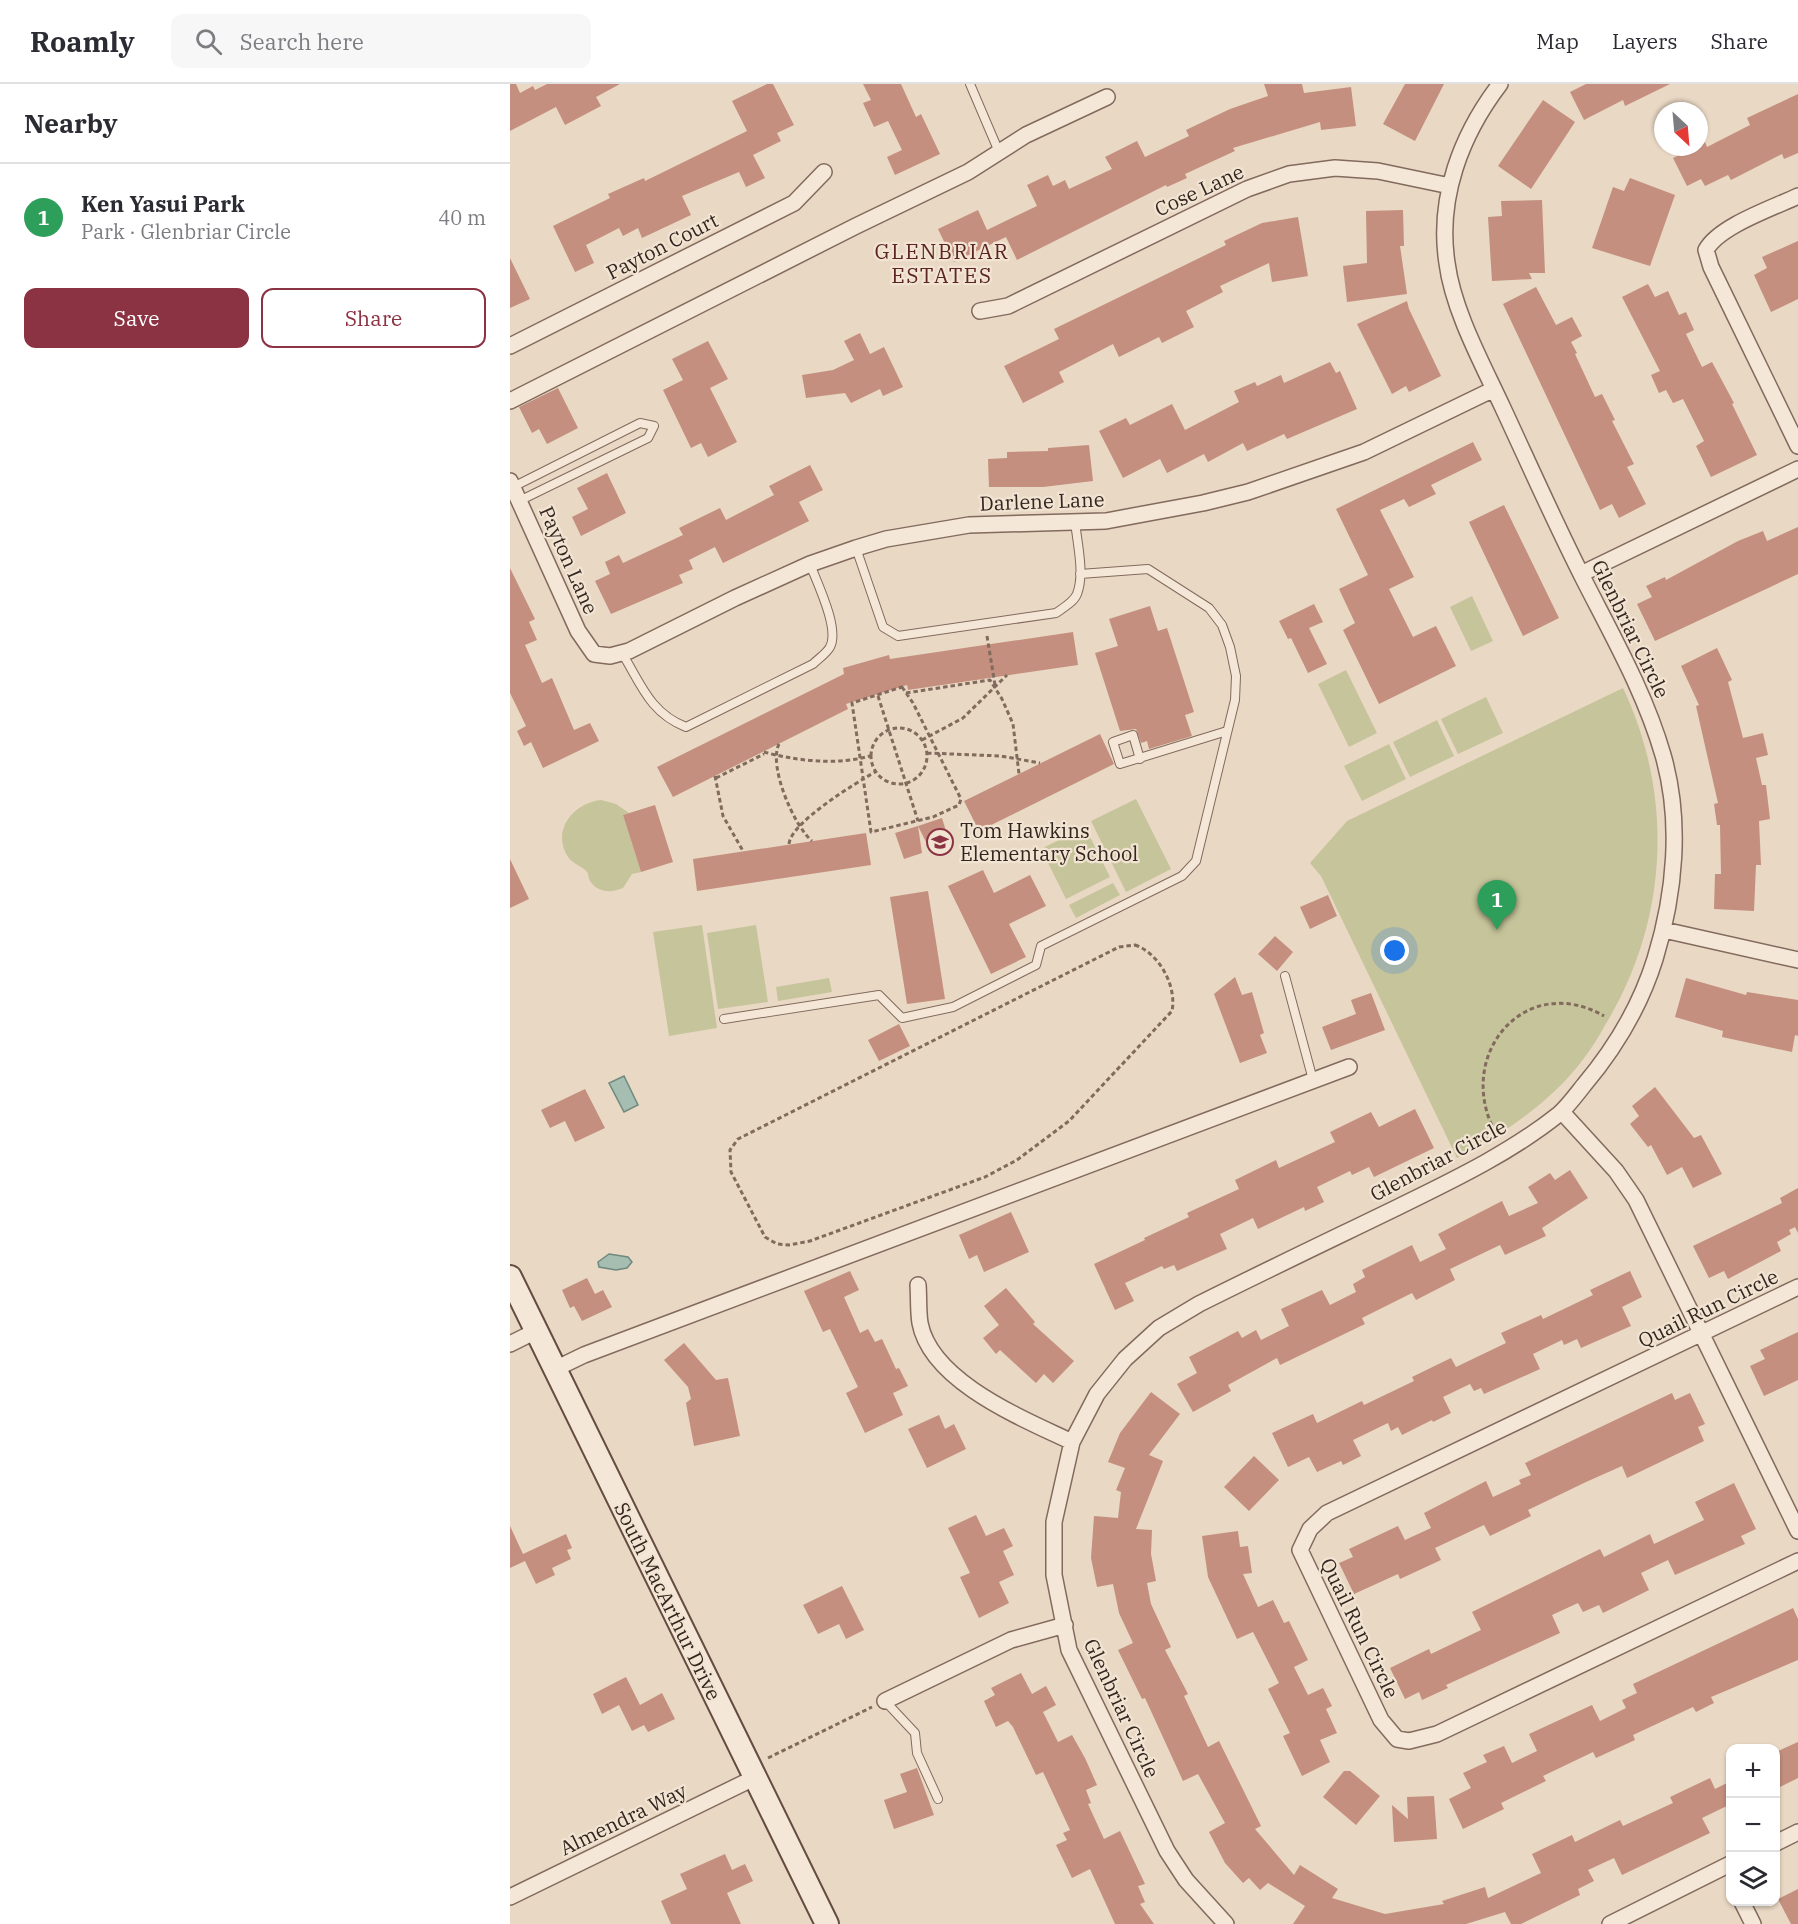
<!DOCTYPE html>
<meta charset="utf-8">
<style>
:root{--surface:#fff;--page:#f7f7f7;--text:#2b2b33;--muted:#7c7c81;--line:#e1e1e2;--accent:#8b3343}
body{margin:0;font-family:"IBM Plex Serif",serif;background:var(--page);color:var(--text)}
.controls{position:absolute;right:18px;bottom:18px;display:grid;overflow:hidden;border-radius:12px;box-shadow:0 2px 4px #0004}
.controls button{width:54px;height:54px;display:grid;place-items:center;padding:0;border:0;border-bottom:2px solid var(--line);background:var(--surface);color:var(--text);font:30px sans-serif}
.compass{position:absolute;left:1144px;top:18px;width:54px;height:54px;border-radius:50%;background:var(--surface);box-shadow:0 2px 4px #0004;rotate:154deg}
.you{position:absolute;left:885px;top:867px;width:21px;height:21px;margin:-15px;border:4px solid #fff;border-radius:50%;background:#1a73e8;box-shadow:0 0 0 9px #1a73e833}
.badge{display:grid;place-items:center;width:39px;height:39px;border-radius:50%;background:var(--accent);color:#fff;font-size:20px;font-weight:700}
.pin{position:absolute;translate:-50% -50px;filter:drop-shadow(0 2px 3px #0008)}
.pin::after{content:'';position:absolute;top:32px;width:21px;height:18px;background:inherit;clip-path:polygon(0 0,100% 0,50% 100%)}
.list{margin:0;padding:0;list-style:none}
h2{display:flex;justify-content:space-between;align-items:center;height:78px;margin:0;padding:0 24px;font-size:26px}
h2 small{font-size:20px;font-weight:400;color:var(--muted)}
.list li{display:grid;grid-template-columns:39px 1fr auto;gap:18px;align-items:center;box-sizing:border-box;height:108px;padding:0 24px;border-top:2px solid var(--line)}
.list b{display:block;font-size:22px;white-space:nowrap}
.list p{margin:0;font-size:20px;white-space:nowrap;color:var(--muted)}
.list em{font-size:20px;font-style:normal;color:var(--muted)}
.actions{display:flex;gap:12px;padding:18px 24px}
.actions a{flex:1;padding:14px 0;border:2px solid var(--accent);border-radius:12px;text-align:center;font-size:21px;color:var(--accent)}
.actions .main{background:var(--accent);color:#fff}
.icon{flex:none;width:33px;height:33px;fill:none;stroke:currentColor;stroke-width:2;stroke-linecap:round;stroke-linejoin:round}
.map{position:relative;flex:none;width:1288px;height:1840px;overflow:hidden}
header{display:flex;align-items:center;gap:36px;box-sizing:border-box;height:84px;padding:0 30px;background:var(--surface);border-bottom:2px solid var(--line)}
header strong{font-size:28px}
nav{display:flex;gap:33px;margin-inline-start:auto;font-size:21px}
.search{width:420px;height:54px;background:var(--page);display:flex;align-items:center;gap:15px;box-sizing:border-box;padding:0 21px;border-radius:12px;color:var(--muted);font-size:22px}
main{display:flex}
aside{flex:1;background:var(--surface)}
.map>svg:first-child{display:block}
.green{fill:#c6c49a}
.water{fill:#a6bdb2;stroke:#6e8a7e;stroke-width:1.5}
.building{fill:#c48f7e}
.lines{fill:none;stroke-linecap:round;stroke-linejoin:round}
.lane-casing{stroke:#826a5d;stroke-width:10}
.street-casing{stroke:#826a5d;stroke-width:18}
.secondary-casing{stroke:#644c40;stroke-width:26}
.path{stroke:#826a5d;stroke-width:3;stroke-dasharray:4.5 3;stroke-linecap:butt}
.lane{stroke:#f5e7d7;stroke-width:8}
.street{stroke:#f5e7d7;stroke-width:15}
.secondary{stroke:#f5e7d7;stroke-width:22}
.labels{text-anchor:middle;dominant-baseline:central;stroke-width:4.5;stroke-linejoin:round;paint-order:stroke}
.street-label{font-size:20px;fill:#34251f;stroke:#f2e4d3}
.poi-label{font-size:20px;fill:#34251f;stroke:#f2e4d3;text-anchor:start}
.neighbourhood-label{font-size:21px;letter-spacing:1.5px;fill:#5c2523;stroke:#f2e4d3}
</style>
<header>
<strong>Roamly</strong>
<div class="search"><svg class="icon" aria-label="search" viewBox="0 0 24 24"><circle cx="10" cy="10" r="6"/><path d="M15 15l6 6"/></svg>Search here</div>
<nav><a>Map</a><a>Layers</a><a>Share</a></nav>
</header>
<main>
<aside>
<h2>Nearby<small></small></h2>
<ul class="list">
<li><span class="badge" style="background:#2e9e5b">1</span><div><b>Ken Yasui Park</b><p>Park · Glenbriar Circle</p></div><em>40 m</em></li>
</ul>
<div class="actions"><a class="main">Save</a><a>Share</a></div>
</aside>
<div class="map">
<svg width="1288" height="1840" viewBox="0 0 1288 1840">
<rect width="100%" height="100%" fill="#e9d8c4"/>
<!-- green -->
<path class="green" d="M962,512L983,557L961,567L940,523Z
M836,586L867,649L839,663L808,600Z
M1113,604C1165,714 1158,839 1094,943C1083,963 1070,981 1054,998C1023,1030 986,1053 947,1074L811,792L800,779L837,737Z
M976,613L993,649L948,670L931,635Z
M927,636L944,672L900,693L883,658Z
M879,660L896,695L852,717L834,682Z
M626,715L661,785L616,808L581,737Z
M91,716L106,720L119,729L113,731L131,788L122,790L113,804C101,809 88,809 80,797C78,794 79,790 77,788C72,782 63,780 58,773C41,747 63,719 91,716Z
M575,743L600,793L556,815L531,765Z
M603,799L610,811L566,834L559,821Z
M192,841L207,944L159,952L143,848Z
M246,841L258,918L208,925L197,849Z
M319,894L322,908L268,917L266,903Z"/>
<!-- water -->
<path class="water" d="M114,992L128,1021L114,1028L99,999Z
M99,1170L118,1173L122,1178L117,1184L106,1186L89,1183L88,1178Z"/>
<!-- building -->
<path class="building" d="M0,0H6L10,9L23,2L25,6L37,0H110L86,13L91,22L55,41L46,23L0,47Z
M257,0H263L284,41L267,49L271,57L243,71L255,94L236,103L229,88L172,112L181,131L132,154L128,144L113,152L109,144L76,161L84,179L65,188L43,142L100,114L98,110L134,94L135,97L237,47L222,17Z
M353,0H391L406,33L411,30L430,70L385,91L377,73L392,66L378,37L364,43L353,19L361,16Z
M754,0H792L794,9L841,3L846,42L811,46L810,38L723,64L725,67L675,90L677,94L657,103L656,101L507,176L496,153L444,178L428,145L468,126L477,146L527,122L517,101L538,91L543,102L555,96L559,105L602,85L595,73L627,57L635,73L679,52L676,46L720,25L758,12Z
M895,0H934L905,57L873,40Z
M1076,0H1160L1115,22L1113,16L1074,36L1060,8Z
M1288,10V69L1274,75L1272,70L1221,96L1218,91L1195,102L1191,95L1177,102L1163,74L1195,58L1197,63L1240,41L1237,34Z
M1033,16L1065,38L1021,105L988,82Z
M1120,94L1165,111L1140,182L1082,164L1103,103L1114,107Z
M1032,116L1035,189H1019L1022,195L982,197L978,133L992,132L991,117Z
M893,126L894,162H890L897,210L837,218L833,182L857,179L856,127Z
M788,133L798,192L762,198L759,179L710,202L713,208L676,227L684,243L652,259L649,253L609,273L603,260L549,288L554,298L513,319L494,282L549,255L544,245L716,161L714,157L752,139Z
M1288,157V215L1261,228L1244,191L1257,184L1252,173Z
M0,174L20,215L0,224Z
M1138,200L1145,213L1158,207L1169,231L1176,228L1184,246L1176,250L1192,283L1202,278L1224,319L1222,320L1247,371L1201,393L1186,362L1194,357L1173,315L1163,319L1156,306L1149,309L1141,291L1150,287L1112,213Z
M1026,203L1046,241L1062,233L1072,252L1061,258L1067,269L1065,270L1085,313L1092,310L1105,336L1102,337L1124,380L1117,383L1136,420L1109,434L1102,420L1090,426L993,220Z
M897,217L899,225L931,292L899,308L896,302L882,310L847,240Z
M350,249L360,270L374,263L393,303L373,312L370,305L341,319L335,309L296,314L292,291L323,286L344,276L334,257Z
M198,257L218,295L200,304L227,358L198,373L191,359L181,364L153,306L173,296L162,275Z
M820,278L826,289L830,287L847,325L777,355L774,350L737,367L733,359L698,378L694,370L657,389L650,375L613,394L589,347L616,334L620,341L662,320L675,346L729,318L724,307L745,298L747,302L771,291L774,299Z
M48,304L68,344L37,360L29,345L22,349L9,323Z
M963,358L972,376L923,400L921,401L926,410L899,423L894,415L870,426L904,493L879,505L903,553L926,542L946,582L869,620L833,546L845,539L829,505L858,491L826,425Z
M579,361L583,397L533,403H479L478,375L497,374V368L538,367V364Z
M300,381L313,406L289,418L299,437L213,479L205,463L179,476L183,485L169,491L173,499L101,530L85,497L100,490L95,478L109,471L113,479L173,451L169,444L210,424L216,436L264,411L259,402Z
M97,389L116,429L71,452L62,433L78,425L67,404Z
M994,421L1049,534L1013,552L959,438Z
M1288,443V490L1145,557L1127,520L1142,513L1136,502L1155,493L1156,496L1228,457L1253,447L1257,457Z
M0,484L25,535L19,538L27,556L15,561L32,599L42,594L64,646L80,639L89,657L33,684L21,658L14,662L7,647L16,642L0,609Z
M804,520L813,538L799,544L817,580L798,589L781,554L778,555L769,537Z
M640,522L648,547L657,544L684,628L675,631L682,652L639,665L637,657L631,659L626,645L610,647L585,569L608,562L599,535Z
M563,548L568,581L398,606L397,601L336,620L338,625L163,713L147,683L334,590L333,584L379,571L380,575Z
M1207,564L1222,596L1218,598L1233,654L1253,649L1258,671L1246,674L1252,701H1256L1260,735L1249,737L1251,781H1246L1244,827L1204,825L1205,790H1211L1210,741H1207L1204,720L1208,719L1186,622L1189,621L1171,582Z
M590,650L604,680L469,747L454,717Z
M145,721L163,778L131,788L113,731Z
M432,734L440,760L420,766L408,742Z
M408,742L412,769L394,775L385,749Z
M356,749L361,781L187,807L183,775Z
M0,775L19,815L0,824Z
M473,786L484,809L520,791L536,822L499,840L516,873L481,890L438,802Z
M418,807L435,915L397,920L380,813Z
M818,811L827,832L800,845L790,823Z
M765,852L783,868L767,887L748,870Z
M725,893L732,911L742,908L754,949L750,951L757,969L730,979L704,910Z
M1176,894L1236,911L1237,908L1288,916V952L1285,951L1282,968L1212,953L1213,947L1165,933Z
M861,909L875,946L821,966L812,943L846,930L841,916Z
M389,940L400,962L369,977L358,956Z
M1145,1003L1184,1054L1191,1051L1212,1090L1183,1104L1172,1083L1157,1091L1141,1061L1138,1063L1120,1040L1129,1032L1122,1022Z
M75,1005L95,1044L65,1058L55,1037L40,1044L31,1026Z
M905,1025L924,1064L864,1093L859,1083L842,1091L840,1087L807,1103L814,1118L795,1127L794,1123L748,1145L743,1134L710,1150L717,1165L667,1187L664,1181L654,1185L652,1182L615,1199L624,1217L605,1226L584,1180L635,1156L634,1154L679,1133L677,1129L729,1105L725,1096L766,1076L769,1084L825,1058L820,1048L861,1028L869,1043Z
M1060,1086L1078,1114L1032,1144L1036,1152L995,1171L990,1161L940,1185L945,1196L906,1216L902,1209L852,1234L855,1240L770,1281L767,1274L718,1301L721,1307L683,1328L667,1300L687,1289L679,1273L728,1247L732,1254L746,1246L751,1256L779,1242L771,1225L812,1206L820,1221L846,1208L843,1200L855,1193L852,1186L902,1161L910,1178L936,1165L928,1150L992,1117L999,1132L1028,1119L1018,1103L1040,1089L1045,1096Z
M1288,1104V1149L1285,1143L1279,1146L1281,1150L1267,1158L1271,1167L1218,1195L1214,1187L1199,1194L1183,1162L1272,1119L1270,1114Z
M501,1128L519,1168L474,1188L467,1171L459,1175L449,1151Z
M340,1187L349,1206L334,1213L350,1249L358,1245L365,1258L372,1255L386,1285L389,1284L398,1302L383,1309L393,1331L355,1349L336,1309L348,1303L320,1245L313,1248L294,1207Z
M1120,1187L1132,1213L1112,1223L1121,1242L1071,1264L1067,1255L1054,1261L1052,1256L1023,1270L1030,1285L974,1310L971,1304L964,1307L960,1300L933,1313L941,1329L923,1338L922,1336L892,1351L888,1343L881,1347L878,1339L843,1356L851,1372L833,1381L831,1377L807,1388L799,1373L778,1383L762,1349L803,1330L807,1339L852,1317L854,1321L904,1297L902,1293L941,1274L946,1283L996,1259L991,1249L1031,1231L1033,1235L1083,1211L1080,1206Z
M77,1194L85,1210L93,1206L102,1223L72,1237L64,1222L60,1224L52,1206Z
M496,1204L525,1238L523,1240L564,1277L543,1299L534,1290L526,1299L490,1266L486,1270L473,1254L489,1241L474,1222Z
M1288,1248V1296L1254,1312L1240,1282L1255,1275L1250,1266Z
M174,1259L206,1296L218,1294L230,1352L184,1362L176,1319L181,1315L178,1303L154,1276Z
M641,1308L670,1330L639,1371L653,1377L626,1445L642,1446L641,1470L646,1497L637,1499L641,1520L661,1563L655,1566L678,1610L674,1612L698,1663L709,1657L751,1742L745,1745L784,1791L790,1781L828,1805L822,1814L875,1830L934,1820L932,1817L975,1803L978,1814L1031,1789L1022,1770L1062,1751L1065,1758L1110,1736L1113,1742L1163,1719L1160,1713L1200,1694L1205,1705L1221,1697V1720L1192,1734L1200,1749L1112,1791L1104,1774L1078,1786L1084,1797L1068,1805L1070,1811L1011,1840H1001L995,1828L956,1840H783L795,1822L758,1799L750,1806L739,1794L733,1799L715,1779L699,1748L715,1739L688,1690L673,1697L635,1614L632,1615L608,1566L623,1559L609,1529L603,1500L587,1503L581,1474L584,1432L608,1434L611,1408L606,1406L615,1384L598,1378L610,1349Z
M1162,1309L1165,1316L1180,1309L1195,1340L1188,1343L1194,1357L1117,1394L1112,1382L1076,1398L1018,1426L1021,1432L980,1452L974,1441L925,1464L931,1476L890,1495L888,1490L844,1510L829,1479L843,1473L839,1465L888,1442L895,1456L921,1444L914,1429L976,1397L983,1413L1011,1400L1009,1396L1021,1391L1015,1379Z
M429,1331L435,1345L444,1340L456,1365L417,1384L398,1345Z
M744,1372L769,1396L739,1427L714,1403Z
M1224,1399L1246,1445L1231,1452L1235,1460L1165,1491L1158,1476L1131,1489L1139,1506L1093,1529L1089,1521L1073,1528L1068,1519L1042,1531L1050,1549L936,1601L938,1604L912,1616L909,1608L895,1615L880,1584L919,1565L921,1570L971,1546L962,1528L1090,1465L1094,1473L1140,1450L1144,1460L1194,1436L1185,1418Z
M466,1431L476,1452L494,1444L503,1462L493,1467L504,1491L489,1498L499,1519L469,1534L450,1493L460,1489L438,1444Z
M0,1442L13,1470L56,1450L62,1464L57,1466L61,1475L42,1484L45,1491L26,1500L15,1477L0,1484Z
M728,1447L730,1463L738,1462L742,1489L733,1490L748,1523L763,1516L774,1539L779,1537L798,1576L784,1583L798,1611L813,1604L822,1622L816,1625L827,1649L810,1656L820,1678L792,1692L773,1652L780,1649L758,1605L769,1599L743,1548L727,1555L698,1493L692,1452Z
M332,1502L354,1546L336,1555L329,1540L308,1550L293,1521Z
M1283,1524L1288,1535V1576L1213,1608L1201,1613L1204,1619L1186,1628L1183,1623L1123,1651L1125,1656L1086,1674L1083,1668L1033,1692L1036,1697L991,1719L994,1725L953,1745L939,1715L961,1704L953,1689L977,1678L973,1671L994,1662L1002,1679L1027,1667L1019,1650L1032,1644L1082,1621L1090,1637L1116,1624L1112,1616L1127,1609L1123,1600Z
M511,1589L522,1610L536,1602L546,1621L533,1628L548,1658L562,1651L575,1674L587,1701L576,1706L581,1719L578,1720L594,1755L610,1747L635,1800L628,1802L635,1818L630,1820L644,1840H605L580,1785L562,1794L546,1761L557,1756L553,1749L560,1746L533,1688L526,1691L503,1643L498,1637L486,1643L474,1617L485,1611L481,1604Z
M116,1593L130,1621L152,1609L165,1635L138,1648L134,1641L122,1647L109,1621L92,1630L83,1610Z
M1288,1658V1694L1266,1705V1668Z
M407,1684L424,1731L384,1745L374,1716L397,1708L390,1690Z
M834,1687H840L870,1712L846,1741L813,1713Z
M924,1712L927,1755L884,1758L882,1721L898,1735L897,1713Z
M215,1770L222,1786L235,1780L243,1797L217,1809L231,1840H161L151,1817L177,1805L170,1790Z
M1288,1805V1840H1281L1268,1815Z"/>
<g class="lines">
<defs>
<path id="lane" d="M460,0L489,68
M3,403L130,339L144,342L138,354L9,417
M346,464L373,543L388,552L546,529C553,524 564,518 567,510C575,489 567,459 565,437
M112,569C131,600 140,629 176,643L303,580C308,575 317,569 320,563C330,545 307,499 300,480
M630,675L623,651L603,658L610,680L717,647
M775,892L803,996
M214,935L369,911L392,934L443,923L526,881L531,862L672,792L686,777L725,616L726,592L720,563L712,541L699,524L638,485L570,490
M375,1617L405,1649L407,1669L428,1715"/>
<path id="street" d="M1288,112C1263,124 1209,142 1196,166L1201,183L1288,362
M470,227L498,222L737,105L779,90L825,84L868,87L940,102
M0,262L284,119L314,88
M0,317L346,142L458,88L516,51L597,13
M0,397L68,547L84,570L100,572L119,567L225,514L300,480L346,464L376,455L459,441L596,437L693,419L738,408L854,368L984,305
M1071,490L1288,385
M1154,846L1288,876
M1052,1028L1106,1087L1126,1116L1288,1447
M408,1201C409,1214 408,1227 410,1239C421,1298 514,1335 562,1358
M1288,1203L817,1429L800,1445L790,1466L871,1636L887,1655L899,1657L927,1650L1288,1477
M0,1260L26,1247
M45,1285L74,1271L839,983
M375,1617L501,1556L555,1541
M1266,1759L1288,1748
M0,1813L244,1694
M1232,1818L1243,1840
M716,1840L676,1796L657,1767L559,1566L544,1491V1438L562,1358L587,1310L615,1275L649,1244L689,1220C753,1188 818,1157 882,1126C939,1098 999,1070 1049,1030C1058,1022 1066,1011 1074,1001C1106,963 1130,923 1145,875C1165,810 1172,737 1153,671C1135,609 1103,553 1074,496C1045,439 1019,380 992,322C972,279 943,226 937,179C927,114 951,51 990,0
M1100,1840L1220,1780"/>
<path id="secondary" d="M0,1193L317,1840"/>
</defs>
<!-- lane casing -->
<use href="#lane" class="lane-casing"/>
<!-- street casing -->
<use href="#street" class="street-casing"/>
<!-- secondary casing -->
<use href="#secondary" class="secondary-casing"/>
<!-- path -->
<path class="path" d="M477,552L485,601
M392,603L403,619L451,715L449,721L423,733L361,748L342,619Z
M396,609L480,596L492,615L503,640L509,690
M368,612L408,737
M361 672a28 28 0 1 1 56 0a28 28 0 1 1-56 0Z
M412,656L453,634L497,591
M269,660C258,682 284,742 302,757
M254,668C283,676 325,682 360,672
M417,669L491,672L530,679
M205,692L213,732L233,767
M206,694L254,670
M279,760C281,738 346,699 365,688
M625,861C649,869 667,902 662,927L559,1037L507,1076L475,1093L300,1157L279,1161L267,1160L255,1153L221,1088L220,1066L228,1055L609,863Z
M985,1048C944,970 1016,887 1094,932
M258,1674L362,1623"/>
<!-- lane -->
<use href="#lane" class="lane"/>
<!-- street -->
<use href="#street" class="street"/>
<!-- secondary -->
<use href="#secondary" class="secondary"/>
</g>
<!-- icons -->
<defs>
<symbol id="school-ring" viewBox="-11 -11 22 22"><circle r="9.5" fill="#f2e4d3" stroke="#8b3343" stroke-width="1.5"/><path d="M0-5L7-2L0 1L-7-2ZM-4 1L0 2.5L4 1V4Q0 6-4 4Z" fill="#8b3343"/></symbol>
</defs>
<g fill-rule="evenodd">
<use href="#school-ring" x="415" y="743" width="30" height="30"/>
</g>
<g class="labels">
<!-- street labels -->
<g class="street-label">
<text transform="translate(689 106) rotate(-25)">Cose Lane</text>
<text transform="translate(152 162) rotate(-27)">Payton Court</text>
<text transform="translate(532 417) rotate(-2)">Darlene Lane</text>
<text transform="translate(59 476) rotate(66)">Payton Lane</text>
<text transform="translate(1121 545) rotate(64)">Glenbriar Circle</text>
<text transform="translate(928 1076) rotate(-28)">Glenbriar Circle</text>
<text transform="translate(1198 1224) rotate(-26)">Quail Run Circle</text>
<text transform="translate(158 1517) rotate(64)">South MacArthur Drive</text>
<text transform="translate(850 1544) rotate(64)">Quail Run Circle</text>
<text transform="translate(612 1624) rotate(65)">Glenbriar Circle</text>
<text transform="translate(113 1735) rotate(-26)">Almendra Way</text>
</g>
<!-- poi labels -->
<g class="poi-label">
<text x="450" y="746">Tom Hawkins<tspan x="450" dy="23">Elementary School</tspan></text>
</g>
<!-- neighbourhood labels -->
<g class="neighbourhood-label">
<text x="432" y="167">GLENBRIAR<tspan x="432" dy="24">ESTATES</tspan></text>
</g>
</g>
</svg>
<div class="controls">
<button>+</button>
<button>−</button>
<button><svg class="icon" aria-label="layers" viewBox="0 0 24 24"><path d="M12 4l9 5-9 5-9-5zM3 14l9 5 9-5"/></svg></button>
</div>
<svg class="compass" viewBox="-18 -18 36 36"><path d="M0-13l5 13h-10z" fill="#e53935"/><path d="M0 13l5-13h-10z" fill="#7c7c81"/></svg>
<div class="you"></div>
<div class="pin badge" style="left:987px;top:846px;background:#2e9e5b">1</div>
</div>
</main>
